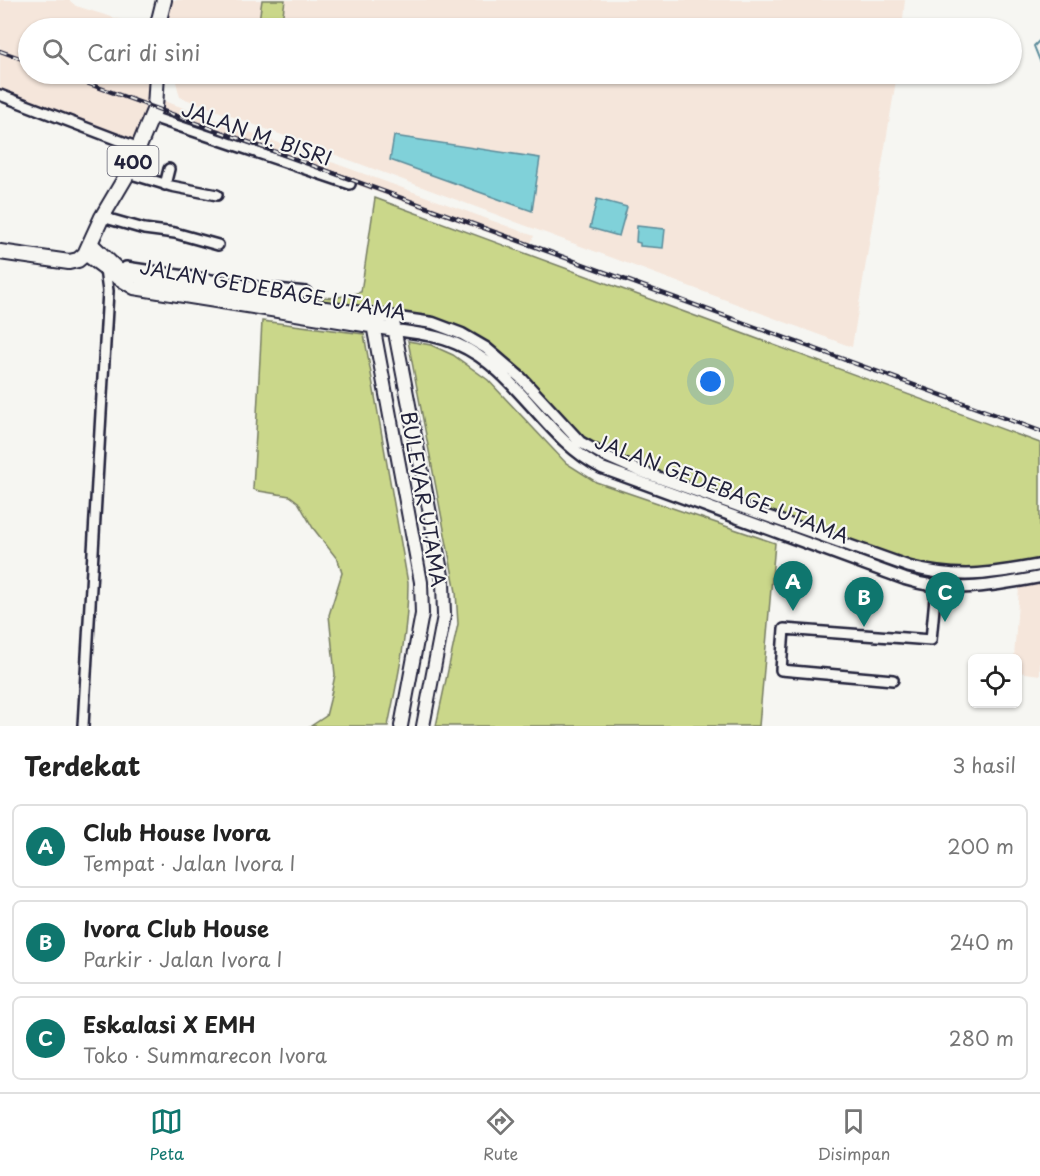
<!DOCTYPE html>
<html lang="id">
<meta charset="utf-8">
<style>
:root{--surface:#fff;--page:#f6f6f6;--text:#222;--muted:#767676;--line:#e0e0e0;--accent:#0f766e}
body{margin:0;font-family:"Playpen Sans",sans-serif;background:var(--page);color:var(--text)}
.controls{position:absolute;right:18px;bottom:18px;display:grid;overflow:hidden;border-radius:9px;box-shadow:0 2px 4px #0004}
.controls button{width:54px;height:54px;display:grid;place-items:center;padding:0;border:0;border-bottom:2px solid var(--line);background:var(--surface);color:var(--text);font:30px sans-serif}
.you{position:absolute;left:711px;top:382px;width:21px;height:21px;margin:-15px;border:4px solid #fff;border-radius:50%;background:#1a73e8;box-shadow:0 0 0 9px #1a73e833}
.badge{display:grid;place-items:center;width:39px;height:39px;border-radius:50%;background:var(--accent);color:#fff;font-size:20px;font-weight:700}
.pin{position:absolute;translate:-50% -50px;filter:drop-shadow(0 2px 3px #0008)}
.pin::after{content:'';position:absolute;top:32px;width:21px;height:18px;background:inherit;clip-path:polygon(0 0,100% 0,50% 100%)}
.list{margin:0;padding:0;list-style:none}
h2{display:flex;justify-content:space-between;align-items:center;height:78px;margin:0;padding:0 24px;font-size:26px}
h2 small{font-size:20px;font-weight:400;color:var(--muted)}
.list li{display:grid;grid-template-columns:39px 1fr auto;gap:18px;align-items:center;box-sizing:border-box;height:84px;margin:0 12px 12px;padding:0 12px;border:2px solid var(--line);border-radius:9px}
.list b{display:block;font-size:22px;white-space:nowrap}
.list p{margin:0;font-size:20px;white-space:nowrap;color:var(--muted)}
.list em{font-size:20px;font-style:normal;color:var(--muted)}
.icon{flex:none;width:33px;height:33px;fill:none;stroke:currentColor;stroke-width:2;stroke-linecap:round;stroke-linejoin:round}
.map{position:relative;flex:none;width:1040px;height:726px;overflow:hidden}
.search{position:absolute;background:var(--surface);box-shadow:0 2px 4px #0004;left:18px;right:18px;top:18px;height:66px;display:flex;align-items:center;gap:15px;box-sizing:border-box;padding:0 21px;border-radius:33px;color:var(--muted);font-size:22px}
.sheet{height:366px;background:var(--surface)}
nav{display:flex;justify-content:space-around;align-items:center;box-sizing:border-box;height:84px;border-top:2px solid var(--line);background:var(--surface);font-size:16px;color:var(--muted)}
nav a{display:grid;justify-items:center;gap:3px}
nav .on{color:var(--accent)}
.map>svg:first-child{display:block}
.built{fill:#f5e6db}
.green{fill:#cad78a;stroke:#767c62;stroke-width:1.5}
.water{fill:#80d1d9;stroke:#5a8b9a;stroke-width:1.5}
.lines{fill:none;stroke-linecap:round;stroke-linejoin:round}
.stream{stroke:#5a8b9a;stroke-width:2}
.minor-casing{stroke:#22223b;stroke-width:14}
.tertiary-casing{stroke:#22223b;stroke-width:15}
.secondary-casing{stroke:#22223b;stroke-width:16}
.primary-casing{stroke:#22223b;stroke-width:18}
.minor{stroke:#f6f6f2;stroke-width:9}
.tertiary{stroke:#f6f6f2;stroke-width:10}
.secondary{stroke:#f6f6f2;stroke-width:12}
.primary{stroke:#f6f6f2;stroke-width:14}
.rail-casing{stroke:#22223b;stroke-width:4.5}
.rail{stroke:#f6f6f2;stroke-width:2;stroke-dasharray:7;stroke-linecap:butt}
.labels{text-anchor:middle;dominant-baseline:central;stroke-width:4.5;stroke-linejoin:round;paint-order:stroke}
.shield{fill:#f6f6f2;stroke:#626272;stroke-width:1.5}
.shield-label{font-size:18px;font-weight:bold;fill:#22223b}
.street-label{font-size:20px;fill:#22223b;stroke:#f6f6f2}
</style>
<div class="map">
<svg width="1040" height="726" viewBox="0 0 1040 726">
<rect width="100%" height="100%" fill="#f6f6f2"/>
<filter id="ink" filterUnits="userSpaceOnUse"><feTurbulence type="fractalNoise" baseFrequency=".0167" numOctaves="2"/><feDisplacementMap in="SourceGraphic" scale="12" xChannelSelector="R" yChannelSelector="G"/><feConvolveMatrix kernelMatrix="1 2 1 2 8 2 1 2 1" color-interpolation-filters="sRGB"/></filter>
<g filter="url(#ink)">
<!-- built -->
<path class="built" d="M0,0H69L76,6L147,28H28V74H148V95L534,236L529,247L150,110L137,142L0,91Z
M172,0H905L902,28H166Z
M174,74H897L852,347L180,97Z
M1040,584V675L1018,672V658H1014L1019,588Z"/>
<!-- green -->
<path class="green" d="M262,0H285L281,28H258Z
M375,198L1040,443V560C994,569 958,575 911,563L638,466L607,454L583,438L509,359L464,330L323,302V297L334,298L361,292Z
M262,321L364,334L408,583C408,632 398,678 388,726H311L326,716L330,700L335,675L329,615L342,573L338,560L313,528L298,502L290,496L259,491L253,489Z
M408,341L431,345L453,355L488,380L566,463L596,482L775,543L759,726H436L458,624L456,592Z"/>
<!-- water -->
<path class="water" d="M394,136L540,158L532,211L390,160Z
M597,199L627,207L619,236L590,228Z
M637,226L665,229L663,248L640,246V243L636,242Z"/>
<g class="lines">
<!-- stream -->
<path class="stream" d="M1040,40L1034,46L1040,61"/>
<defs>
<path id="minor" d="M0,95L139,148
M152,117L350,184
M128,173L171,186L217,195
M165,185L169,169
M102,217L144,229L175,233L218,245
M126,267L257,287L306,292
M893,680L781,670L784,629L931,640L936,587
M83,726L108,291L105,269"/>
<path id="tertiary" d="M392,317L433,323L462,334L486,348L521,378L580,442L605,456L637,470L910,567C961,580 990,574 1040,565
M395,330C416,333 437,335 457,344C518,370 544,439 602,468L905,579C952,594 992,586 1040,577"/>
<path id="secondary" d="M90,242L118,269L139,277L303,305L392,317L443,581L444,616L423,726
M85,254L116,277L134,288L395,330
M371,314L421,582L422,614L401,726"/>
<path id="primary" d="M157,28L164,0
M0,252L69,262L78,260L85,254L102,217L128,173L155,108L157,74"/>
</defs>
<!-- minor casing -->
<use href="#minor" class="minor-casing"/>
<!-- tertiary casing -->
<use href="#tertiary" class="tertiary-casing"/>
<!-- secondary casing -->
<use href="#secondary" class="secondary-casing"/>
<!-- primary casing -->
<use href="#primary" class="primary-casing"/>
<!-- minor -->
<use href="#minor" class="minor"/>
<!-- tertiary -->
<use href="#tertiary" class="tertiary"/>
<!-- secondary -->
<use href="#secondary" class="secondary"/>
<!-- primary -->
<use href="#primary" class="primary"/>
<defs>
<path id="rail" d="M0,51L28,61
M62,74L1040,431"/>
</defs>
<!-- rail casing -->
<use href="#rail" class="rail-casing"/>
<!-- rail -->
<use href="#rail" class="rail"/>
</g>
</g>
<g class="labels">
<!-- shield labels -->
<rect class="shield" x="107.5" y="146" width="51" height="30" rx="4.5"/>
<g class="shield-label">
<text x="133" y="161">400</text>
</g>
<!-- street labels -->
<g class="street-label">
<text transform="translate(257 133) rotate(19)">JALAN M. BISRI</text>
<text transform="translate(273 289) rotate(10)">JALAN GEDEBAGE UTAMA</text>
<text transform="translate(722 488) rotate(21)">JALAN GEDEBAGE UTAMA</text>
<text transform="translate(424 499) rotate(80)">BULEVAR UTAMA</text>
</g>
</g>
</svg>
<div class="controls">
<button><svg class="icon" aria-label="locate" viewBox="0 0 24 24"><circle cx="12" cy="12" r="6"/><path d="M12 2v4M12 18v4M2 12h4M18 12h4"/></svg></button>
</div>
<div class="you"></div>
<div class="pin badge" style="left:793px;top:611px">A</div>
<div class="pin badge" style="left:864px;top:627px">B</div>
<div class="pin badge" style="left:945px;top:622px">C</div>
<div class="search"><svg class="icon" aria-label="search" viewBox="0 0 24 24"><circle cx="10" cy="10" r="6"/><path d="M15 15l6 6"/></svg>Cari di sini</div>
</div>
<section class="sheet">
<h2>Terdekat<small>3 hasil</small></h2>
<ul class="list">
<li><span class="badge">A</span><div><b>Club House Ivora</b><p>Tempat · Jalan Ivora I</p></div><em>200 m</em></li>
<li><span class="badge">B</span><div><b>Ivora Club House</b><p>Parkir · Jalan Ivora I</p></div><em>240 m</em></li>
<li><span class="badge">C</span><div><b>Eskalasi X EMH</b><p>Toko · Summarecon Ivora</p></div><em>280 m</em></li>
</ul>
</section>
<nav>
<a class="on"><svg class="icon" aria-label="map" viewBox="0 0 24 24"><path d="M3 6l6-2 6 2 6-2v14l-6 2-6-2-6 2zM9 4v14M15 6v14"/></svg>Peta</a>
<a><svg class="icon" aria-label="directions" viewBox="0 0 24 24"><path d="M12 3l9 9-9 9-9-9zM9 14v-3h6M13 9l2 2-2 2"/></svg>Rute</a>
<a><svg class="icon" aria-label="saved" viewBox="0 0 24 24"><path d="M7 4h10v16l-5-4-5 4z"/></svg>Disimpan</a>
</nav>
